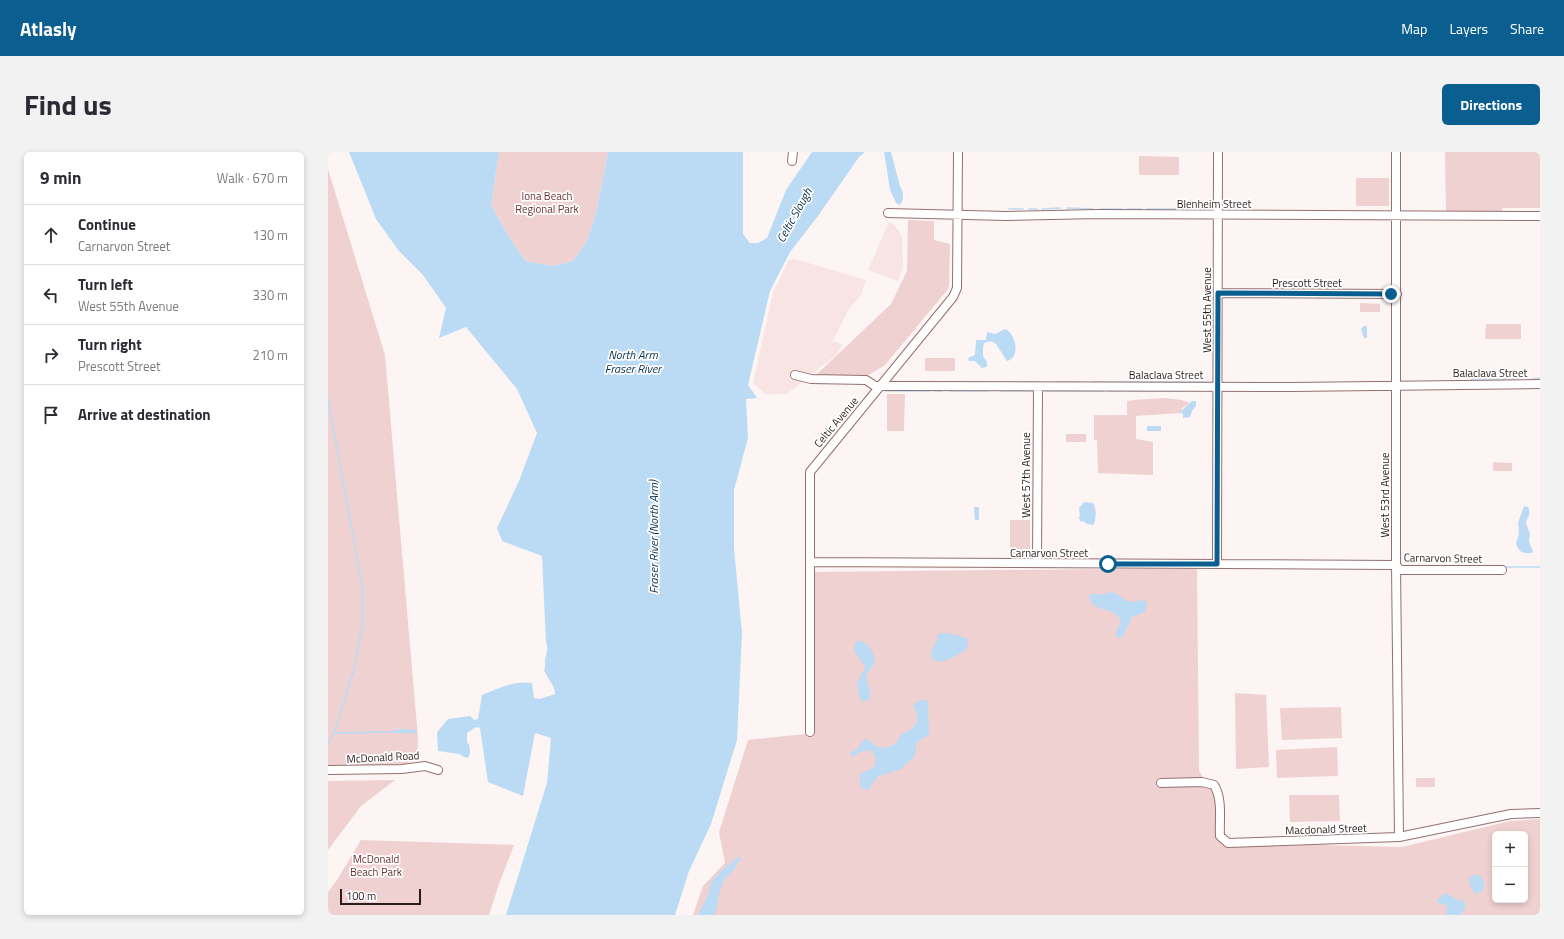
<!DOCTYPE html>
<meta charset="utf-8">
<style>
:root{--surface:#fff;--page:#f2f2f3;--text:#2b2b33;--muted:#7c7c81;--line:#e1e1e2;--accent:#0b5e90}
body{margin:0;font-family:"Titillium Web",sans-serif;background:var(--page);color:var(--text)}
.controls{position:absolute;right:12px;bottom:12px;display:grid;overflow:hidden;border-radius:6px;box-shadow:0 2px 6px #0003}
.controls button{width:36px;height:36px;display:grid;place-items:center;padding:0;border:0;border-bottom:1px solid var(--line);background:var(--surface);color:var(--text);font:20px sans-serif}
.scale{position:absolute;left:12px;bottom:10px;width:81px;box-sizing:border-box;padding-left:4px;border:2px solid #2c1d1d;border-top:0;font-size:11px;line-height:14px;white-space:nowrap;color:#2c1d1d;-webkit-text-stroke:3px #fff;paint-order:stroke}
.stop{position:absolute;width:12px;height:12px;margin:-9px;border:3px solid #0b5e90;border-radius:50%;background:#fff}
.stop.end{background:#0b5e90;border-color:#fff;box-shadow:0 1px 4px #0008}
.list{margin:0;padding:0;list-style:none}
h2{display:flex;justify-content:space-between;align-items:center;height:52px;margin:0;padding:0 16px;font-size:17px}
h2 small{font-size:13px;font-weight:400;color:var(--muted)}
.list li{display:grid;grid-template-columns:26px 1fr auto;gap:12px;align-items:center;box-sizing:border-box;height:60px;padding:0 16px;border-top:1px solid var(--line)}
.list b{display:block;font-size:15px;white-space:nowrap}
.list p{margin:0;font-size:13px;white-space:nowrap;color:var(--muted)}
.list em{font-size:13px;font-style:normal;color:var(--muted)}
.icon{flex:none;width:22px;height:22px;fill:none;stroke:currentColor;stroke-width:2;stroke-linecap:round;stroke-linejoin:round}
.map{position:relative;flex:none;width:1212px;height:763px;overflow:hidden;border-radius:6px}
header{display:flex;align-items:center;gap:24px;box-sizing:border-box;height:56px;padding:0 20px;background:var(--accent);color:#fff}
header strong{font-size:19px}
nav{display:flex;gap:22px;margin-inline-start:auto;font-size:14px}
.intro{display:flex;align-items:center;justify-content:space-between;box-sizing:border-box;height:96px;padding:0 24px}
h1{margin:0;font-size:28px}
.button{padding:10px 18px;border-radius:6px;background:var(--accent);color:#fff;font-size:14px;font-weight:700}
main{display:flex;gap:24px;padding:0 24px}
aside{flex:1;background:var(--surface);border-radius:6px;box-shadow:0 2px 6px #0003}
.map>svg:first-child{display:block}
.built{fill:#f9e4e4}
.green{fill:#f0d1d1;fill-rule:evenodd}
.water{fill:#bbdbf5}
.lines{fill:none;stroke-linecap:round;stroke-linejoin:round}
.stream{stroke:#bbdbf5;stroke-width:1.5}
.minor-casing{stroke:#957070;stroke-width:10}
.minor{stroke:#fff;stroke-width:8}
.route{stroke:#0b5e90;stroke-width:5}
.labels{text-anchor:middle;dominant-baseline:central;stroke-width:3.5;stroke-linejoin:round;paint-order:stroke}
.park-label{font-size:11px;fill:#6a3235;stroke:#fff}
.street-label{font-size:11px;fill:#2c1d1d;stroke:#fff}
.water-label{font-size:12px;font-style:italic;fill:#0b324d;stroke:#fff}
</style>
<header>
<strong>Atlasly</strong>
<nav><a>Map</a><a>Layers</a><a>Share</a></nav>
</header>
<div class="intro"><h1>Find us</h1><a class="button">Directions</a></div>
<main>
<aside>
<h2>9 min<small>Walk · 670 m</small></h2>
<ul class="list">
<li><svg class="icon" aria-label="ahead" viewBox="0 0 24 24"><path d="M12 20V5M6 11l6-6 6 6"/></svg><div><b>Continue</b><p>Carnarvon Street</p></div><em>130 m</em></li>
<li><svg class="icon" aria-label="left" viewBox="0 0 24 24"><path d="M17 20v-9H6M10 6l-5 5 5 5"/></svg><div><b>Turn left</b><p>West 55th Avenue</p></div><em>330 m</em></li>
<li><svg class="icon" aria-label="right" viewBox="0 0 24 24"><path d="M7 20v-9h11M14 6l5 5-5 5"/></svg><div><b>Turn right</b><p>Prescott Street</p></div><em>210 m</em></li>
<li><svg class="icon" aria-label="arrive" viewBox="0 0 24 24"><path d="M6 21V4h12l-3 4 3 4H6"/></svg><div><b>Arrive at destination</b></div></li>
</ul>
</aside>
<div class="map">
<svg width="1212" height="763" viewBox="0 0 1212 763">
<rect width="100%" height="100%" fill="#fdf4f4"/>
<!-- built -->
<path class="built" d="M561,70L566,73L574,83L575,115L570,129L540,118Z
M467,107L538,128L533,143L521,157L505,189L515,192L508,203L459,242H437L425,231L445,141L461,108Z"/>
<!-- green -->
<path class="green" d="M171,0H280L268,61L259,89L245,109L224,114L198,109L186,93L163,53Z
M1117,0H1212V56H1174V61H1118Z
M811,4L851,5V23H811Z
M0,17L57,203L90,586L89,608L76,612L0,614Z
M1028,26H1061V54H1028Z
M580,68L606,69V88L622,92L621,136L557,213L539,224L488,223L563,152L579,119Z
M1032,151L1052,152V160H1032Z
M1158,172H1193V187H1157Z
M597,206H627V219H597Z
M559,242H577L576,279H559Z
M836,246L854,248L862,251L854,256L853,261L808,264V287L825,290V323L770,321L769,288H766V263H799V249L805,248Z
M738,282H758V290H738Z
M1165,310L1184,311V319H1165Z
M682,368H702V403H682Z
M869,416L871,619L878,630L886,633L892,684L909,691L1074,695L1182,669L1212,667V763H365L375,734L397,711L391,680L420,588L486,581L487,420ZM1167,682H1197V748H1167Z
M907,541L938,543L941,615L908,617Z
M1013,555L1014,586L954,588L952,556Z
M1009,595L1010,624L949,626L948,598Z
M1088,626H1107V635H1088Z
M67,628L33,654L0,698V629Z
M961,643H1011L1012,669L962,670Z
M33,688L186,693L171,732L161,763H0V740L9,728Z"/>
<!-- water -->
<path class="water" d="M21,0H171L163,53L186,93L198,109L224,114L245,109L259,89L268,61L280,0H415V82L422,91H430L439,86L458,38L484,0H537L531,5L490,64L462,100L442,139L420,233L429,246L418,247L420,286L406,338V396L414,481L409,588L383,672L361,719L347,763H178L219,631L223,586L207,581L195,644L160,630L152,576L148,575L139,581V591L141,592C142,598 143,601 140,606L136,605L131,602L110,599L109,582L110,579L120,567L142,564L146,568L150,567L154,543C169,537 187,528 204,531L206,546L212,547L227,542C227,533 219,526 216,518C218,513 217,512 217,508C218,501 221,498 218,490L214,404L174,389L169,376L191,329L209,281L189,237L138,175L111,186L118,156L95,123L71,99L48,67Z
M556,0H563L572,34L575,41V47L572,53L568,51L562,38Z
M1036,174H1039V186H1036L1033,177Z
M677,177C688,181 693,206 679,209L668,192L663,189L656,191L655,196V204L659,210V215L654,216L647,209H641L640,206L647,203L648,188H658L659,180L667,182Z
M864,249H868V254L864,259L862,265L855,266V262L853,261V259Z
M819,274H833V279H819Z
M756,350L765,351C769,358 768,365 766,372L765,373L759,372L755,369L753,370L750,365H752L751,356Z
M1196,354L1200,355C1204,362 1199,365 1198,371L1202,382L1201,390L1205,399L1204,401C1195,402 1190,400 1188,391L1191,382L1190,371Z
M646,355H651V368H647Z
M784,440C800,446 793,453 815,448L819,451L817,460L804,465L795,484L791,487L788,484V480L793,469C786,453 765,462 761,445L763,442H776Z
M614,481C624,481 630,484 639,486L640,488L639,497C630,503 613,515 603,506C602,497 608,492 610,483Z
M532,489C540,490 549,503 546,511C545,516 541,518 539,522C536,533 551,545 535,550L533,548L531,542L529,531L537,516C534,506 522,502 528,490Z
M594,548H598L600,550L601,581L599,584C581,594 592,590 586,605L573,617L551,624L545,630L541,638L533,636L531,623L547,614C548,608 548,601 541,598L530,601L524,605L522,603L523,600L528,598L537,587C543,588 543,591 548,594C558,598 569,594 572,583C580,580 592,573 589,562C588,558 586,557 585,553L587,551Z
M72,577L89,578V581H65V579Z
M409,705H413C410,715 402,721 395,729C395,734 392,738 391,742C389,750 390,756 386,763H370L380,743L383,730L399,713L403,712L404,709L409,707Z
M1145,723H1151L1156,730C1156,736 1155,740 1148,742L1143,737L1141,727Z
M1117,741C1122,742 1123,745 1128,747C1131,749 1134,748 1137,750V757L1132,763H1118L1119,753L1111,752L1109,748Z"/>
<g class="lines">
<!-- stream -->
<path class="stream" d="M886,39V12
M739,56L765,57
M681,57H695
M701,57H709
M714,57L732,56
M773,57H794
M799,57H814
M819,57H847
M853,57H885L886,42
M1143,227H1188
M1204,227L1212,226
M575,230H710
M728,230H752
M765,230H881
M558,239H601
M606,239H614
M622,239H660
M673,239H705
M718,239H775
M781,239H796
M800,239H854
M0,247L34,433V475L26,517L6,581L0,592
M1176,415H1212
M6,581L66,580"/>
<defs>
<path id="minor" d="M1068,0V413L1071,685
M464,9L465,0
M560,61L678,64L769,62L1212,64
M890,141L1069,142
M467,223L483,227L538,228L547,234H567L963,235L1212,232
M482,410L1068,413L1072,418H1174
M709,411L710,235
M889,412L890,0
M482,580V320L625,145L629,136L630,0
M0,618L74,617L97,614L110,618
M833,631L874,630L886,633C895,647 891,668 892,684L900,691L1071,685L1183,662L1212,661"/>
</defs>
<!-- minor casing -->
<use href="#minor" class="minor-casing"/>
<!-- minor -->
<use href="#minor" class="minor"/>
</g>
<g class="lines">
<!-- route -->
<path class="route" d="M780,412H889L890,141L1063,142"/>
</g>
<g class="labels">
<!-- park labels -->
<g class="park-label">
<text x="219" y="44">Iona Beach<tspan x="219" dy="13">Regional Park</tspan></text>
<text x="48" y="707">McDonald<tspan x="48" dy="13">Beach Park</tspan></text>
</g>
<!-- street labels -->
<g class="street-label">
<text x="886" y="52">Blenheim Street</text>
<text x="979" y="131">Prescott Street</text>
<text transform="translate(879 158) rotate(-90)">West 55th Avenue</text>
<text x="1162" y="221">Balaclava Street</text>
<text x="838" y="223">Balaclava Street</text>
<text transform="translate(508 270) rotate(-50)">Celtic Avenue</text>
<text transform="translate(698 323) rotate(-90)">West 57th Avenue</text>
<text transform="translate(1057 343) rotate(-90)">West 53rd Avenue</text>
<text x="721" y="401">Carnarvon Street</text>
<text transform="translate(1115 406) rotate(1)">Carnarvon Street</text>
<text transform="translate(55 605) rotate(-3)">McDonald Road</text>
<text transform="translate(998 677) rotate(-2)">Macdonald Street</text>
</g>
<!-- water labels -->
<g class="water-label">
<text transform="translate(466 63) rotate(-61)">Celtic Slough</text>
<text x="305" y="202">North Arm<tspan x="305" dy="14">Fraser River</tspan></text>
<text transform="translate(325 385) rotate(-90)">Fraser River (North Arm)</text>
</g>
</g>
</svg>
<div class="controls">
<button>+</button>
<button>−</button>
</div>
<div class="scale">100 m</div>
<div class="stop" style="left:780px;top:412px"></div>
<div class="stop end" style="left:1063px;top:142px"></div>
</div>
</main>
